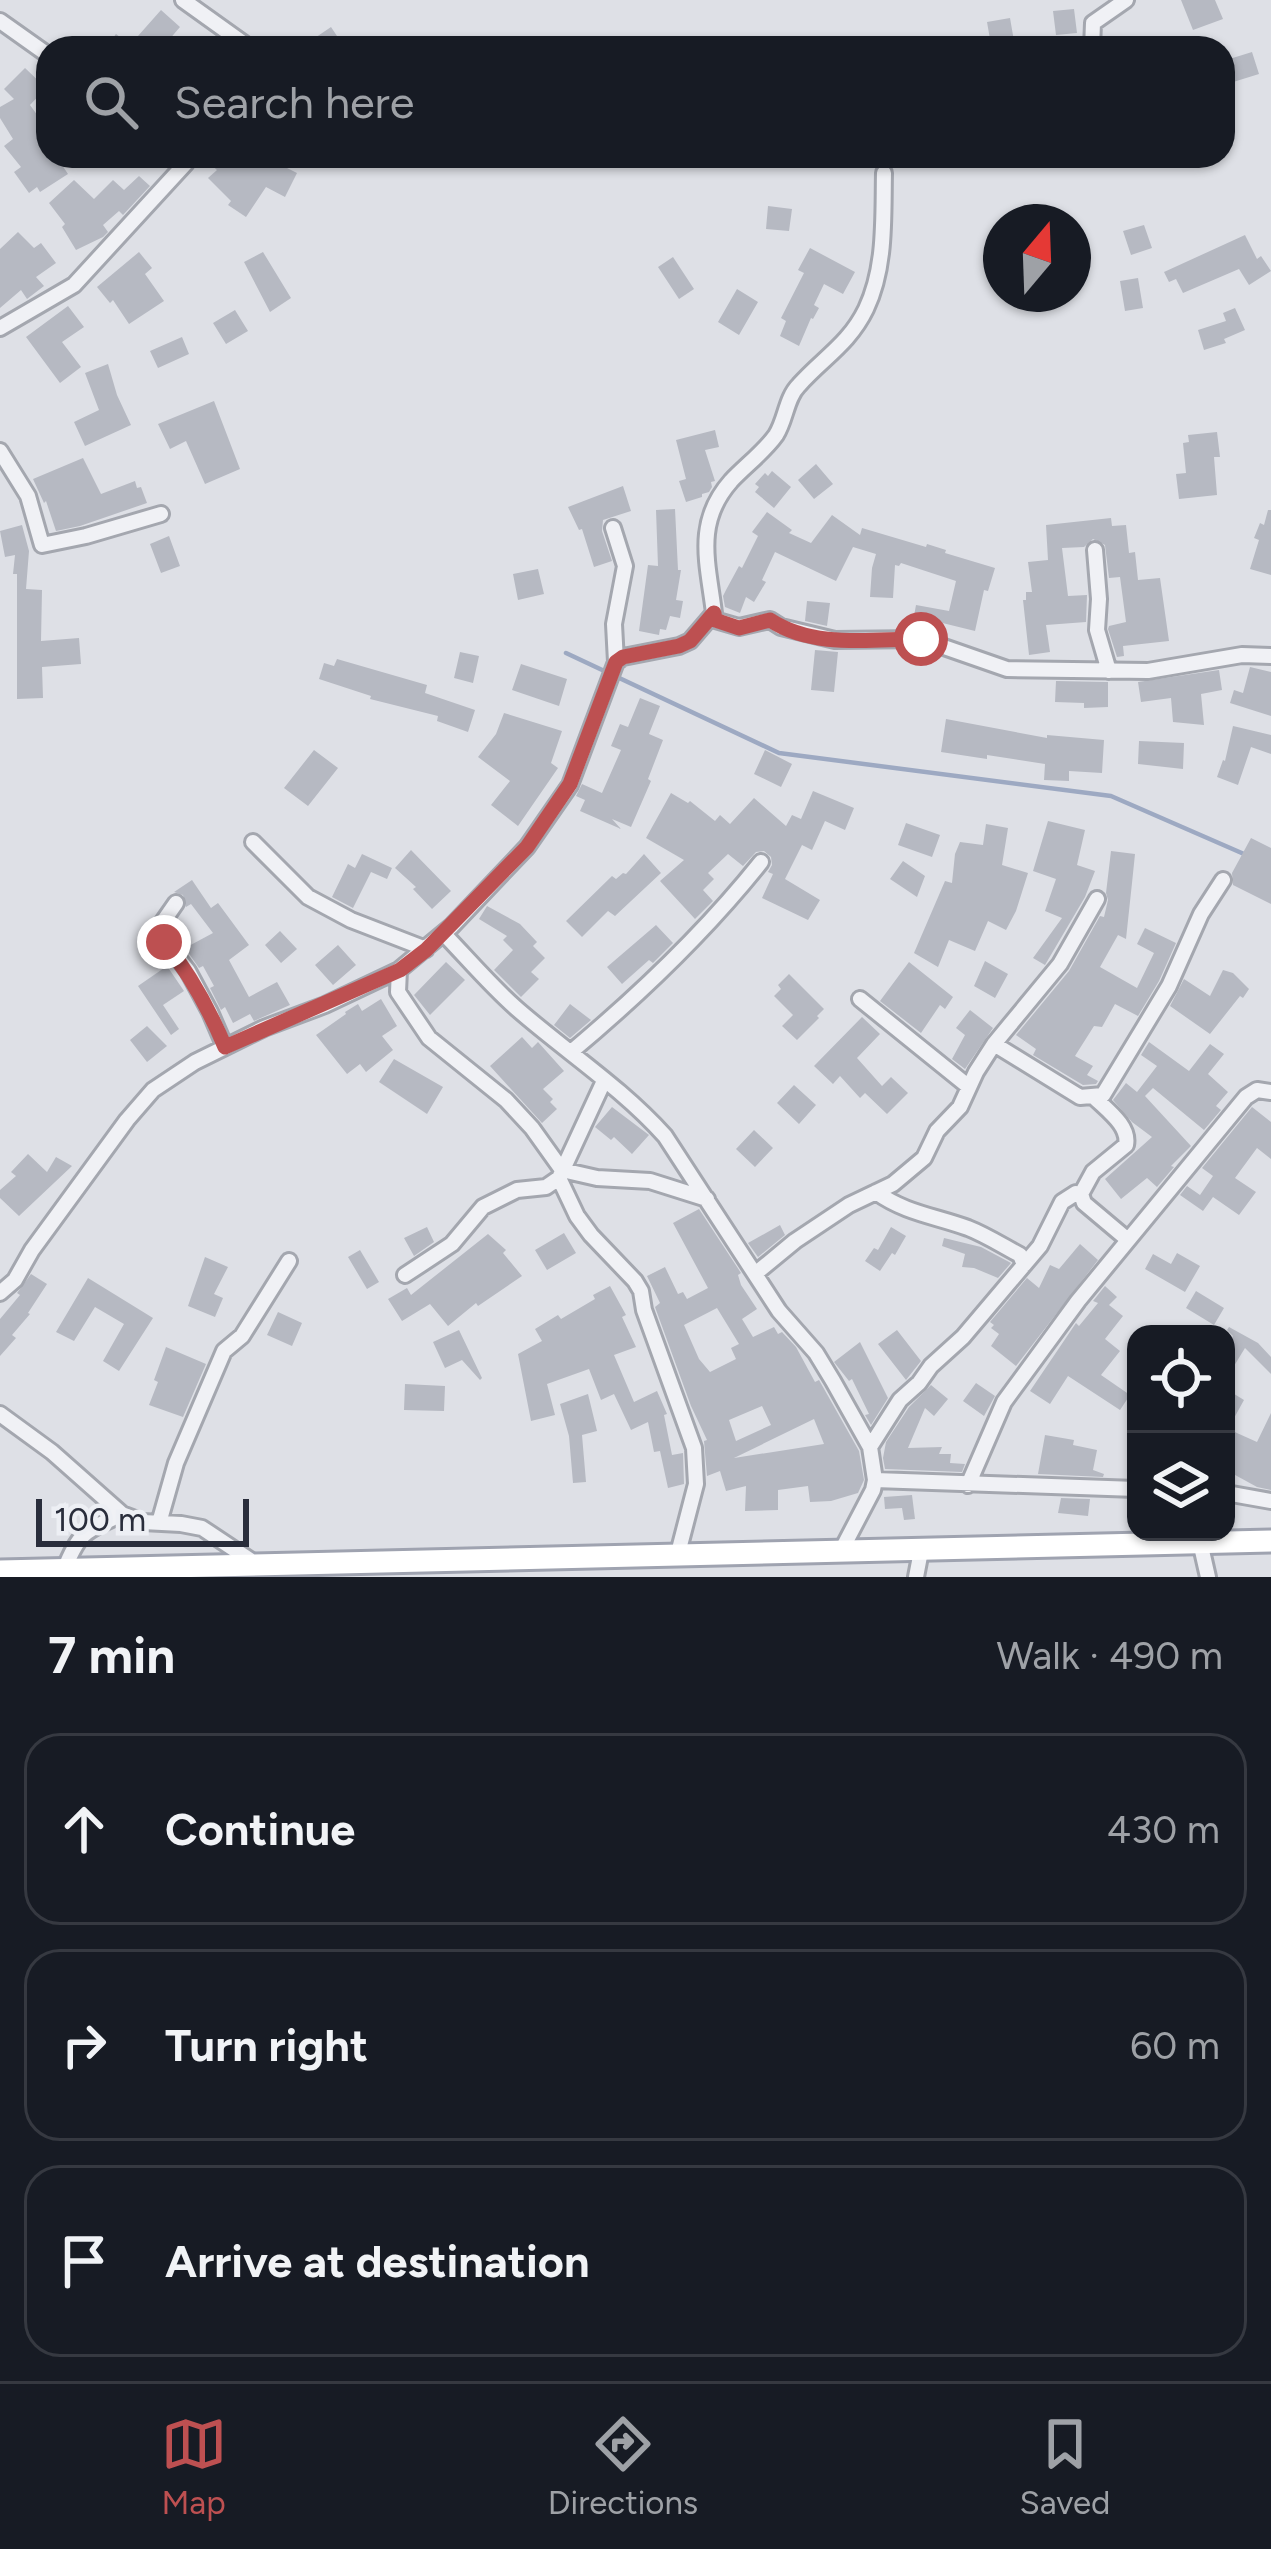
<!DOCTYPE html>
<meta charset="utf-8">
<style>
:root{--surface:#171b24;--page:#20242c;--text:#f1f3f6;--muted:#9ea1a6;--line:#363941;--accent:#bd5051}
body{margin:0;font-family:Figtree,sans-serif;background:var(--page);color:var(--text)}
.controls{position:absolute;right:36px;bottom:36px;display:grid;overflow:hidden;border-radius:24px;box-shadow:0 3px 9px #0004}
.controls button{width:108px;height:108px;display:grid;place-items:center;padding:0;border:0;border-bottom:3px solid var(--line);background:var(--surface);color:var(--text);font:60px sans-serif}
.compass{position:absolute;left:983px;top:204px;width:108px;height:108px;border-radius:50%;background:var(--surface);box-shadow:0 3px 9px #0004;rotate:19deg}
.scale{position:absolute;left:36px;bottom:30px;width:213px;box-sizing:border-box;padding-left:12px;border:6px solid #292d3b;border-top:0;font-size:33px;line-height:42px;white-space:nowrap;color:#292d3b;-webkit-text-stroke:9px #edeff4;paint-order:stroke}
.stop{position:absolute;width:36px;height:36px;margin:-27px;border:9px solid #bd5051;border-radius:50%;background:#fff}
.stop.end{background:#bd5051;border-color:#fff;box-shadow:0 3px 12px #0008}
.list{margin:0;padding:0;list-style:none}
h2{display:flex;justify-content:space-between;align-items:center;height:156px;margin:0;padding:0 48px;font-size:51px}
h2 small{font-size:39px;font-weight:400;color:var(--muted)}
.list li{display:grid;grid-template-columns:78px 1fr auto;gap:36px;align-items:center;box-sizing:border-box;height:192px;margin:0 24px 24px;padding:0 24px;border:3px solid var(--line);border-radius:36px}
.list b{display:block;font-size:45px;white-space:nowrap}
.list em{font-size:39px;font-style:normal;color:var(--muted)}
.icon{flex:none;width:66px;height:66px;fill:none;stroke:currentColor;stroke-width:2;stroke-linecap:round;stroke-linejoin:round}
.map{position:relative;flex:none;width:1271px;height:1577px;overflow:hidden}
.search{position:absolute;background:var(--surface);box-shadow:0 3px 9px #0004;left:36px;right:36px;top:36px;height:132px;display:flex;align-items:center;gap:30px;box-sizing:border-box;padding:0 42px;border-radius:36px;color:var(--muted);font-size:45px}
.sheet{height:804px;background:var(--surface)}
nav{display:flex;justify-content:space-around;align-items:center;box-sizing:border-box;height:168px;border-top:3px solid var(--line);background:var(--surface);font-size:33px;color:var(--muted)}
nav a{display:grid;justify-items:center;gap:6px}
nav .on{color:var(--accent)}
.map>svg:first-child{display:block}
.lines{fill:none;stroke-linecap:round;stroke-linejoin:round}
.stream{stroke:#9da9c2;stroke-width:4.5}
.building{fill:#b6b9c2;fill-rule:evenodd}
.street-casing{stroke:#a4a7af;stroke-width:20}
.primary-casing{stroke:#9fa3b0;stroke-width:27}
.street{stroke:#f0f1f5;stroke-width:14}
.primary{stroke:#fff;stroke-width:21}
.route{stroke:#bd5051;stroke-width:15}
</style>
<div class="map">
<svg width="1271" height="1577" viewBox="0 0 1271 1577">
<rect width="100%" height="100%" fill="#dee0e6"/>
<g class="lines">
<!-- stream -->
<path class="stream" d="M566,653L779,753L1111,796L1244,854"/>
</g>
<!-- building -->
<path class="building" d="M1181,0H1215L1223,19L1193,30Z
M1074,9L1077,33L1056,35L1053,11Z
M161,10L180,27L162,48H105L116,34L130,45Z
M1010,18L1014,41L991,45L987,22Z
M331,27L345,48H300Z
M1252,52L1259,74L1230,83L1223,61Z
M25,68L46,88L30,105L48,130V156H56L68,174L40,192L37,187L29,193L14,172L21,167L4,146L13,139L0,118V107L14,99L4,89Z
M201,156H260L272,168L275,162L297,173L285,197L266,187L246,217L228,205L231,201L208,178L217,170Z
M139,176L150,186L123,215L119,211L103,225L108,232L103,237L76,250L62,227L65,224L49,203L74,180L94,199L113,180L124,190Z
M768,206L792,209L789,231L766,229Z
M1144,225L1152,248L1131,255L1123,231Z
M18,232L34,248L41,243L56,263L36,277L44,286L27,299L21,290L0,308V249Z
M1245,235L1257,259L1261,256L1271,271L1249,285L1239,269L1183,293L1176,279L1169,282L1164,272Z
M810,248L855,272L843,294L824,284L814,305L819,308L813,319L811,318L799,346L780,336L786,321L781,318L804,273L798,270Z
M139,252L152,268L145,274L164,301L129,324L113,300L110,303L97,287Z
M263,252L291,298L270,312L244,262Z
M673,257L694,289L679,299L658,267Z
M1138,278L1143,308L1125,311L1120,281Z
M737,289L758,302L739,335L718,322Z
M68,306L84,327L62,342L81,367L60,383L26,337Z
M1235,308L1245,330L1224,339L1226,343L1204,350L1198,330L1226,321L1223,313Z
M235,310L248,331L226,344L213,323Z
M182,337L189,354L158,368L150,351Z
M108,364L117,395L131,425L85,446L74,422L99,410L85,373Z
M214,401L240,469L205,484L186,441L170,449L158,424Z
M715,430L719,447L705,450L715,481L711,482L712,487L709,492L702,494V497L686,502L679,481L686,479L676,440Z
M1217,432L1220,457H1214L1217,495L1179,499L1176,474L1186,473L1183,443L1189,442L1188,435Z
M83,458L101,494L135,481L137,488L141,487L147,503L80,526L56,531L46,501L44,503L33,479Z
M816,464L833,484L814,499L798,480Z
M772,471L791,487L774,508L755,492L759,487L755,484L765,473L768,476Z
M623,486L631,511L603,520L602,531L612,561L594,567L582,529L579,530L568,507Z
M675,509L678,570H681L676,600L683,601L680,618L670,616L666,630L660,629L659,635L639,631L648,565L658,566L656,510Z
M1268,510H1271V575L1250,569L1259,540L1254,538L1260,523L1264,525Z
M767,512L792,530L789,533L811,543L832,515L860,535L862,528L926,547L927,544L946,550L945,553L995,568L988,591L984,590L975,631L914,616L916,605L949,611L956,581L901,563L899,566L895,565L893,598L870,597L872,568L876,554L853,547L836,581L775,552L762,580L766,582L754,602L746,597L740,613L725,607L723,596L726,590L739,566L742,568L758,536L752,532Z
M1111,518L1112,526L1126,525L1129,553L1135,552L1138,580L1160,578L1169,641L1123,646L1124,656L1117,657L1108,629L1109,626L1126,622L1120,577L1109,578L1105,545L1093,539L1084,547L1062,548L1068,596L1087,595L1086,622L1046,625L1050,652L1029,655L1023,600H1026V592H1032L1028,562L1048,560L1046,525Z
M22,525L29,551L26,589L42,590L41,641L79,638L81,664L42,667L43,698L17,699V574H13L15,555L5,557L0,531Z
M169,536L180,566L161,573L150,544Z
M538,569L544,594L518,600L513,574Z
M807,601L830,603L827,626L805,621Z
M815,650L838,652L834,692L811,690Z
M460,652L479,656L473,683L454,678Z
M337,659L427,685L425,693L475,710L468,732L437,721L438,716L370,699L371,696L319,679L324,663L334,666Z
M521,664L567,679L559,706L512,690Z
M1250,667L1271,672V716L1230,703L1234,690L1243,693Z
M1219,670L1222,690L1201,694L1204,725L1173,722L1171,698L1141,702L1138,682Z
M1056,681L1108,682V707L1084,708V703L1055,702Z
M640,698L660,706L649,734L663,740L648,779L651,781L631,827L612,819L621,829L580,811L585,800L576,796L582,784L602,793L621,750L611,746L620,724L628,727Z
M504,713L562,731L551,763L558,768L518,826L491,805L510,781L478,757L496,734Z
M946,719L1047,738V735L1104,740L1102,773L1069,771V781L1044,780L1045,764L987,755V759L941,752Z
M1233,726L1271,735V754L1251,747L1238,785L1217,777L1223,760L1225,761Z
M1139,741L1184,743L1183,769L1138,764Z
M314,750L338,768L308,806L284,788Z
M765,750L792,764L781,787L754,774Z
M813,791L854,808L845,830L825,821L812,850L802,845L785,879L820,900L808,920L762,898L773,874L768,872L772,865L771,857L764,851L756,852L743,866L728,854L708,873L714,879L703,890L713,901L695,919L660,881L684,860L646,838L671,793L688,803L690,801L715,821L720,815L730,824L754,798L786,826L792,815L801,819Z
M1048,821L1085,830L1077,865L1095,871L1085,897L1045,965L1033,958L1062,918L1045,911L1056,879L1033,871Z
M906,823L940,835L932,857L898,845Z
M986,824L1008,828L1002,865L1028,873L1016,911L1006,930L988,921L975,951L949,940L938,967L914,953L945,881L952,883L955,854L960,842L983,845Z
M1251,838L1271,848V904L1233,885L1232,873Z
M411,850L451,891L432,909L413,889L416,887L395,868Z
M1111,851L1135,854L1132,883L1126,939L1118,935L1100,967L1137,988L1154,953L1137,944L1145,928L1176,943L1159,981L1138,1016L1115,1004L1102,1027L1094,1026L1075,1056L1093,1066L1087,1075L1098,1081L1096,1084L1083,1085L1033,1055L1036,1049L1016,1035L1069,971L1100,916L1104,917L1108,900L1106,893Z
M362,854L392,868L387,879L371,872L353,908L332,897L348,864L355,868Z
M644,854L661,873L615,916L608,911L582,937L566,921L612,876L616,879L623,873L626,874Z
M903,861L925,876L917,897L890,879Z
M192,880L211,908L218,903L249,945L229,960L249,997L277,982L290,1005L254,1021L250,1014L233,1023L225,1007L221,1010L210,988L214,986L203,966L199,968L185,948L213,933L191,904L186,907L183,895L174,892Z
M487,906L520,924L537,942L533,946L545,958L531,972L539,979L521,997L494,970L513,950L503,940L507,936L479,919Z
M656,925L673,943L653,963L649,960L622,984L607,967Z
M280,931L297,949L281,963L265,945Z
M338,945L356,965L333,985L315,965Z
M985,961L1008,974L995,998L974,986Z
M446,962L465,980L430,1015L414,995Z
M909,962L953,997L945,1009L940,1005L921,1033L880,1001Z
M167,966L184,991L163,1005L179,1029L171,1035L138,986Z
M1223,970L1233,973L1249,989L1243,998L1240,996L1210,1034L1170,1006L1184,979L1210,996Z
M789,974L824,1009L817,1016L819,1018L797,1040L782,1026L793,1015L774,996L781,989L778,985Z
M381,999L397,1026L382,1036L393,1050L366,1072L360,1064L347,1074L316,1035L346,1014L345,1012L358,1004L362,1011Z
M570,1004L591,1020L570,1038L554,1025Z
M970,1010L993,1028L965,1069L952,1059L965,1035L956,1028Z
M862,1017L880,1034L857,1058L882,1086L891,1077L908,1093L887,1114L865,1093L860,1098L840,1076L833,1084L814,1066Z
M147,1026L167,1046L147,1062L130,1040Z
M522,1037L532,1048L538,1042L564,1071L543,1089L553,1099L550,1102L557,1109L542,1123L490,1066Z
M1149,1042L1189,1071L1210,1044L1224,1054L1208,1074L1228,1092L1216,1106L1221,1110L1204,1130L1153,1088L1145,1096L1191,1146L1171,1166L1174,1167L1157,1187L1147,1178L1121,1199L1105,1179L1152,1137L1132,1122L1113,1100L1126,1083L1137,1092L1157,1066L1141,1055Z
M394,1059L443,1087L427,1114L379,1082Z
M794,1085L816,1105L799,1124L777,1103Z
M612,1107L649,1135L632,1154L614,1137L611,1140L595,1127Z
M1252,1107L1271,1122V1159L1257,1148L1235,1178L1256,1192L1239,1215L1213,1197L1203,1211L1180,1195L1187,1186L1200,1195L1213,1176L1202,1168Z
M754,1130L773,1148L755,1167L736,1149Z
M28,1154L47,1172L56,1157L72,1166L19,1216L0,1198V1190L16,1176L11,1172Z
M699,1209L741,1273L738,1275L741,1285L757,1309L742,1319L753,1337L774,1327L778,1334L782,1332L796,1347L815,1382L819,1380L823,1387L859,1451L864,1480L858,1493L831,1501L810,1502L808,1486L778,1490V1510L745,1511L746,1486L726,1491L720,1471L707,1476L704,1441L707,1440L691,1406L655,1307L660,1303L647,1276L665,1267L678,1294L683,1292L687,1299L708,1288L673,1223ZM717,1308L739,1344L731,1348L736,1359L710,1372L699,1359L684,1325ZM762,1406L771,1425L736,1441L729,1420ZM814,1419L824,1444L734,1458Z
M780,1225L785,1235L758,1257L748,1243Z
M427,1227L434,1242L414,1256L404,1238Z
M891,1227L906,1236L895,1255L892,1253L880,1271L865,1261L874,1248L878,1250Z
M564,1233L576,1253L547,1270L535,1250Z
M488,1234L506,1250L503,1253L522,1276L478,1306L476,1303L448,1326L430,1304L402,1321L388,1299L407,1288L411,1295Z
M944,1238L981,1247L1011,1263L998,1278L974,1268L962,1267L965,1254L942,1246Z
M1080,1244L1098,1260L1016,1366L991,1346L999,1334L991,1328L994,1325L990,1322L1027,1278L1039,1288L1050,1265L1059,1269Z
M360,1250L379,1282L367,1289L348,1257Z
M1177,1253L1200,1266L1185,1292L1145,1269L1153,1254L1171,1264Z
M205,1257L228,1267L214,1294L223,1298L215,1317L188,1306Z
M31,1274L47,1284L28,1313L30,1314L12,1335L16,1338L0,1356V1319L20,1295L17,1293Z
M88,1278L153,1318L119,1371L103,1361L124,1324L95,1307L74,1341L56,1332Z
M610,1286L626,1315L622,1317L636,1347L614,1355L634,1402L657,1391L667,1414L664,1415L672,1455L683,1453L684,1484L668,1488L660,1451L654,1452L648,1422L631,1430L614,1394L601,1400L589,1369L547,1384L555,1415L531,1421L518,1354L542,1341L535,1329L558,1315L561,1319L595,1299L593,1295Z
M1105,1286L1117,1297L1109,1305L1123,1316L1105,1339L1120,1351L1101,1375L1130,1395L1120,1410L1068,1376L1050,1404L1030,1391L1076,1323L1079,1326L1098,1303L1093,1301Z
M1196,1291L1224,1308L1214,1325L1186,1308Z
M278,1312L302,1323L292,1346L267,1335Z
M1229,1327L1258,1343L1271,1357V1374L1245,1348L1226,1379V1348L1233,1336L1227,1330Z
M459,1330L482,1378L480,1380L462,1360L445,1368L433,1342Z
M897,1330L921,1361L906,1380L878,1344Z
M860,1342L888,1398L871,1425L865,1415L869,1414L852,1379L849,1381L834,1362Z
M166,1347L206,1364L183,1417L149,1405L158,1382L154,1380Z
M976,1383L995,1396L984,1416L963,1401Z
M405,1384L445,1386L444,1411L404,1410Z
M931,1385L948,1399L934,1416L925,1408L908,1448L942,1447L939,1454H951L950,1463L965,1464L962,1472L885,1469L883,1458L886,1442L909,1407Z
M1226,1389L1244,1400L1228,1429L1257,1442L1271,1413V1490L1257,1487L1226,1470Z
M588,1394L597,1431L582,1435L586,1482L573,1483L569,1436L560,1404Z
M1045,1435L1074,1440L1073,1445L1097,1450L1093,1470L1104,1474L1103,1477L1038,1474Z
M912,1495L915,1519L904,1520L902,1508L885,1509L884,1497Z
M1061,1498L1090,1499L1088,1516L1058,1513Z"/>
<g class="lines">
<defs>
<path id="street" d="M183,0L250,48
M0,21L48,55
M1092,48L1093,23L1126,0
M0,328L74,285L186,163L178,156
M0,451L28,496L42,545L86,536L161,514
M613,528L625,566L614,624L616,662
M1095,550L1099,599L1097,630L1109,671
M714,613C708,563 694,523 731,481C745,466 764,452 776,435C786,419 786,398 799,385C823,358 849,344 866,309C886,267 883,218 884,173
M253,842L308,897L351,920L426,949
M176,903L160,926V934L188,971L210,1012L225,1047
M445,935C468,959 491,986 516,1008C565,1051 621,1087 665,1136L779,1311L816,1353L833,1381L870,1447L875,1480L873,1490L840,1553
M399,970L398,992L429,1038L506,1100L532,1128L562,1170L597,1178L650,1181L707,1199
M860,999L969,1087
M994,1044L1080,1097L1103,1095L1169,986L1201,914L1223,880
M571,1052C639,995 706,931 761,862
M604,1081L559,1178L577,1216L591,1235L635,1281L641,1291L644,1310L694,1448L696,1484L677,1557
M876,1192C905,1213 935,1216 968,1228C986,1235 1003,1246 1020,1255L1024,1265
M1081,1194L1084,1203L1128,1240
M755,1274L795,1241L849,1205L893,1184L924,1158L937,1131L960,1107L976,1072L994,1044L1060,964L1097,899
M405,1275L452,1244L483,1207L517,1190L546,1187L559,1178
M0,1293L15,1280L32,1250L127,1120L153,1090L195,1062L264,1028L325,1005L399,970L452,926L527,847L570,785L616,662L623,657L679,646L690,641L714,613L715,620L739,627L770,620L781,627L835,640L921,639L1007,669L1148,671L1242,655L1271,656
M0,1414L52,1452L122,1514L143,1522L181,1524L202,1528L253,1562
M870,1447L900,1400L919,1383L931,1366L963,1337L1040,1246L1062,1202L1076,1193L1081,1194L1093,1172L1126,1145C1130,1126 1107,1110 1094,1097
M875,1480L1136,1489
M968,1485L1004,1402L1078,1301L1246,1097L1257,1090L1271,1092
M1226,1493L1271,1501
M159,1523L176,1463L224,1351L242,1336L289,1261
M1200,1542L1208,1577
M64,1570C80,1530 85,1532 122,1514
M916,1577L921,1551"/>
<path id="primary" d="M0,1571L1271,1541"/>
</defs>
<!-- street casing -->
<use href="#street" class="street-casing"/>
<!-- primary casing -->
<use href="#primary" class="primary-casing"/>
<!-- street -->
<use href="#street" class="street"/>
<!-- primary -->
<use href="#primary" class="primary"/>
</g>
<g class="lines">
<!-- route -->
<path class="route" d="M164,942C191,975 209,1009 225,1047L400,970L426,950L527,847L570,784L616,662L623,657L679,646L690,641L714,613L715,620L739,628L770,620C814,649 871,639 921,639"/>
</g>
</svg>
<div class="controls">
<button><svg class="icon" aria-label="locate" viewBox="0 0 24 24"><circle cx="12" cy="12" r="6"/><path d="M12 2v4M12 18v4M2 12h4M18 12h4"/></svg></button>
<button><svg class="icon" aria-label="layers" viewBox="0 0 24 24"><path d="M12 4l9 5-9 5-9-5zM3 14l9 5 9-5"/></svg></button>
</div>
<svg class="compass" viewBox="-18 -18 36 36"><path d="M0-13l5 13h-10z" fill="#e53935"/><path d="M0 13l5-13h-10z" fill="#9ea1a6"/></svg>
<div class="scale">100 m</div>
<div class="stop" style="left:921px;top:639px"></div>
<div class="stop end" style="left:164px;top:942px"></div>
<div class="search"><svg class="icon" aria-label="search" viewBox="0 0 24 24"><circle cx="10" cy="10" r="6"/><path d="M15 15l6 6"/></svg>Search here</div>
</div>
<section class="sheet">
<h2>7 min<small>Walk · 490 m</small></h2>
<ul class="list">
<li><svg class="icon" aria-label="ahead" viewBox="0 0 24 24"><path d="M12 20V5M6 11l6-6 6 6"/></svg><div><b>Continue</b></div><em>430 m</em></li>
<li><svg class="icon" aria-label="right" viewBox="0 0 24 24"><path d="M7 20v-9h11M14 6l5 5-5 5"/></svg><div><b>Turn right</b></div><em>60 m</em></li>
<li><svg class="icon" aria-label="arrive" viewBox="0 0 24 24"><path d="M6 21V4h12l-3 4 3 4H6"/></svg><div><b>Arrive at destination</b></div></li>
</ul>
</section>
<nav>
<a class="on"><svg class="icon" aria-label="map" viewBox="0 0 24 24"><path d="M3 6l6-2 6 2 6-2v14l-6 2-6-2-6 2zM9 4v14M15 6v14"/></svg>Map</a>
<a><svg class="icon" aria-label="directions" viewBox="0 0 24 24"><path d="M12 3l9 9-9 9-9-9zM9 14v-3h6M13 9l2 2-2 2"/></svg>Directions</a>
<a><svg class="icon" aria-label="saved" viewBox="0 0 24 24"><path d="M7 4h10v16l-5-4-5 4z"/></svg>Saved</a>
</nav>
